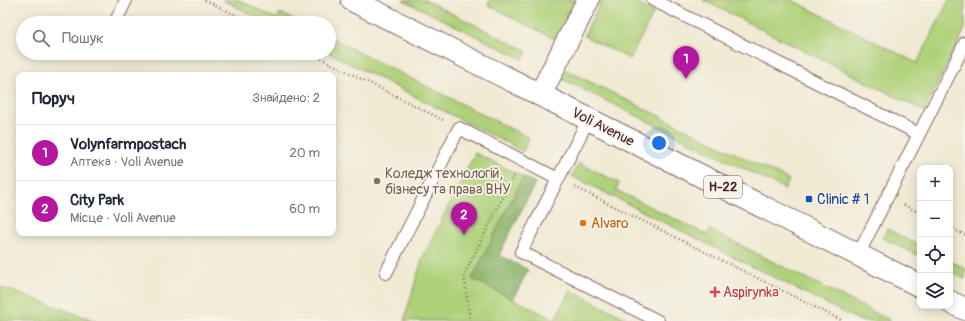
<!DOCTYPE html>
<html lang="uk">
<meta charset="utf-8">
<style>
:root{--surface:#fff;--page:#f2f2f3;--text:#1f2937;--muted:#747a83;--line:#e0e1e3;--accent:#b5179e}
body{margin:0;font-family:Pangolin,sans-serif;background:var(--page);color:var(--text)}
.controls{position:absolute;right:12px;bottom:12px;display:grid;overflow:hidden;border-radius:8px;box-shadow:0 2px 10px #0003}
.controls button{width:36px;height:36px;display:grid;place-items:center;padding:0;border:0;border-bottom:1px solid var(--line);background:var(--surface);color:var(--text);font:20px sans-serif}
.you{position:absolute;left:659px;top:143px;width:14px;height:14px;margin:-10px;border:3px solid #fff;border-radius:50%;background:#1a73e8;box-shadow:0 0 0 6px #1a73e833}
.badge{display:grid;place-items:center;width:26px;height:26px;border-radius:50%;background:var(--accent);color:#fff;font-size:13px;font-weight:700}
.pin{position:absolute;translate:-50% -33px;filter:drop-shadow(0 1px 2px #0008)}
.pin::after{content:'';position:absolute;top:21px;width:14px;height:12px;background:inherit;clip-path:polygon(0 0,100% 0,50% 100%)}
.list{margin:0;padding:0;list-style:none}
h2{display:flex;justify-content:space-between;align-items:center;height:52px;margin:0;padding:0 16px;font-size:17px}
h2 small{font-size:13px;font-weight:400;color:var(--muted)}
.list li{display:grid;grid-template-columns:26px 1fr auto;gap:12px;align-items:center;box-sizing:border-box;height:56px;padding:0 16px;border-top:1px solid var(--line)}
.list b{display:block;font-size:15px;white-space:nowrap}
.list p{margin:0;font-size:13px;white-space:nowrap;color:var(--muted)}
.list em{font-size:13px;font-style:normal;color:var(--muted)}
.icon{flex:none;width:22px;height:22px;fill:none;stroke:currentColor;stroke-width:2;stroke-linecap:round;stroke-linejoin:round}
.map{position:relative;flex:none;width:965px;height:321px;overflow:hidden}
.search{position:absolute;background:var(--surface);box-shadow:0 2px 10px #0003;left:16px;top:16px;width:320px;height:44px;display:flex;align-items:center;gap:10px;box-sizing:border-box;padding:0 14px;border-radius:22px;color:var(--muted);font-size:15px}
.panel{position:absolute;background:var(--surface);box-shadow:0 2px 10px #0003;left:16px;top:72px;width:320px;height:164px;border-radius:8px}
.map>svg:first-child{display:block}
.green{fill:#aed179;stroke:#7c7852}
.forest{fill:#8ab369;stroke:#6a694a}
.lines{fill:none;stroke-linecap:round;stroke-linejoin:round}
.lane-casing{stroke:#846666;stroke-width:14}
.street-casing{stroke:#846666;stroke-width:24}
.primary-casing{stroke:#846666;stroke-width:24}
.path{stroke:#846666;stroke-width:2.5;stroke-dasharray:1 3;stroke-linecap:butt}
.lane{stroke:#fff;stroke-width:12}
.street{stroke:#fff;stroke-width:22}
.primary{stroke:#fff;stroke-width:22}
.education-dot{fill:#8d6e63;stroke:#f7f3e8;stroke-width:1.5}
.transit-dot{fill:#1a4fb4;stroke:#f7f3e8;stroke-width:1.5}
.food-dot{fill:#e8710a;stroke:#f7f3e8;stroke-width:1.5}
.health-dot{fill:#e0444e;stroke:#f7f3e8;stroke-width:1.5}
.labels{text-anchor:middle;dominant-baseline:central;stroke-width:3.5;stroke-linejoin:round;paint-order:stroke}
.shield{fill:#f7f3e8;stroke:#7e5f64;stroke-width:1}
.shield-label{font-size:13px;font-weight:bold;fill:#4a1f2b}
.street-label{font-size:14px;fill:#4a1f2b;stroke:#f7f3e8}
.education-label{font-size:14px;fill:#785e54;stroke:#f7f3e8;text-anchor:start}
.transit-label{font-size:14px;fill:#164399;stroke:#f7f3e8;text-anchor:start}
.food-label{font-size:14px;fill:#c56008;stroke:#f7f3e8;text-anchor:start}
.health-label{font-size:14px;fill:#be3a42;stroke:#f7f3e8;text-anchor:start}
</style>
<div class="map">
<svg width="965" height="321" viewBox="0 0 965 321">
<rect width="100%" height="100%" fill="#f7f3e8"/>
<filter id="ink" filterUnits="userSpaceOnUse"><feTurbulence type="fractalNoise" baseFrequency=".025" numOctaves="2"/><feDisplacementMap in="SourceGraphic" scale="8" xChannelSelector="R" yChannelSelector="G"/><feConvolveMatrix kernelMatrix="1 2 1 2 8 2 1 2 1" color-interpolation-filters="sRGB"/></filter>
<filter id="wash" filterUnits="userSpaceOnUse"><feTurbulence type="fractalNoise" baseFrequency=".012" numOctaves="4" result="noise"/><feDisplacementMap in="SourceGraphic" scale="16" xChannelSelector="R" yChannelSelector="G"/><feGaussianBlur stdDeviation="0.9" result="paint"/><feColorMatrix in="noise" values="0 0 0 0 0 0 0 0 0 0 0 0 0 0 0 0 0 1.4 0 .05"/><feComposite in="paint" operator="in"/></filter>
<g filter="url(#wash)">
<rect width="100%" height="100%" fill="#f0ead3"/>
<!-- green -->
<path class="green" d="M223,0H239L277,19L280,13L301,23H269Z
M403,0H425L527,51L523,59Z
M490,0H577L557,40L488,5Z
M602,0H629L654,12L630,59L584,36Z
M703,0H792L917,63L949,0H965V29L924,111Z
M329,37L529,138L523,151L329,53Z
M566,70L789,180L785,189L562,79Z
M475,153L523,177L473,279L555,320L570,290L631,321H404L422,259Z
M579,163L619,183L616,190L707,235L710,230L891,321H861L572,176Z
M887,229L920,246V256L882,238Z
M950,261L965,268V279L950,271Z
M0,287L9,290L96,321H0Z"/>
<!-- forest -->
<path class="forest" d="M523,177L535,183L499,255L528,270L513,299L472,279Z"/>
</g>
<g filter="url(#ink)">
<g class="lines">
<defs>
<path id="lane" d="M653,0L919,134
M115,23L126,0
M588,120L521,252L658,321
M858,255L965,43
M386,273L459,128L558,179"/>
<path id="street" d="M540,95L588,0"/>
<path id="primary" d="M352,0L920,286
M950,302L965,309"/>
</defs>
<!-- lane casing -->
<use href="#lane" class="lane-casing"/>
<!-- street casing -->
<use href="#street" class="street-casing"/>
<!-- primary casing -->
<use href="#primary" class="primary-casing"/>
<!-- path -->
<path class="path" d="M205,0L251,23
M310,53L443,120
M575,187L843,321
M904,205L920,213
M950,227L965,235
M470,321L464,275L514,175"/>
<!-- lane -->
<use href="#lane" class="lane"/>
<!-- street -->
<use href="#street" class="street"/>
<!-- primary -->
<use href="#primary" class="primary"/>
</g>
</g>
<!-- markers -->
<circle class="education-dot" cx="377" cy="181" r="4"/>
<rect class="transit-dot" x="805" y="195" width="8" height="8" rx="2"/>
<circle class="food-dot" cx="583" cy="223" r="4"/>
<path class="health-dot" d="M713 286h4v4h4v4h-4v4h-4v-4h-4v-4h4z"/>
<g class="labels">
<!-- shield labels -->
<rect class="shield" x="704" y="176" width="38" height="22" rx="3"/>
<g class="shield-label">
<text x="723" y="187">Н-22</text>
</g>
<!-- street labels -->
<g class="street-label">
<text transform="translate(603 127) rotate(27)">Voli Avenue</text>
</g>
<!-- education labels -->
<g class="education-label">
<text x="385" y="173">Коледж технологій,<tspan x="385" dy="16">бізнесу та права ВНУ</tspan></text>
</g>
<!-- transit labels -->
<g class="transit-label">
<text x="817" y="199">Clinic # 1</text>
</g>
<!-- food labels -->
<g class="food-label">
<text x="591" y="223">Alvaro</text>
</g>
<!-- health labels -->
<g class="health-label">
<text x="723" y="292">Aspirynka</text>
</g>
</g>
</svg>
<div class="controls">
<button>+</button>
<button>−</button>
<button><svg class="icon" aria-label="locate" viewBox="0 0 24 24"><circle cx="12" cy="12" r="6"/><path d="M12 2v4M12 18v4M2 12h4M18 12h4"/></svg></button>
<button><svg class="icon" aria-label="layers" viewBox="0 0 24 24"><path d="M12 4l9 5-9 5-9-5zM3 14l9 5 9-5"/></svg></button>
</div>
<div class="you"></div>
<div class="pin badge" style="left:686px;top:79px">1</div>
<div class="pin badge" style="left:464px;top:235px">2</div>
<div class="search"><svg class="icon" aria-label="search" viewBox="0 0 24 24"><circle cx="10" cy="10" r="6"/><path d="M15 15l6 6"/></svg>Пошук</div>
<section class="panel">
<h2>Поруч<small>Знайдено: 2</small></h2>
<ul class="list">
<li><span class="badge">1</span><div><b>Volynfarmpostach</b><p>Аптека · Voli Avenue</p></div><em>20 m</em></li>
<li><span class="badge">2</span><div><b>City Park</b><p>Місце · Voli Avenue</p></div><em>60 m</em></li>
</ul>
</section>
</div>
